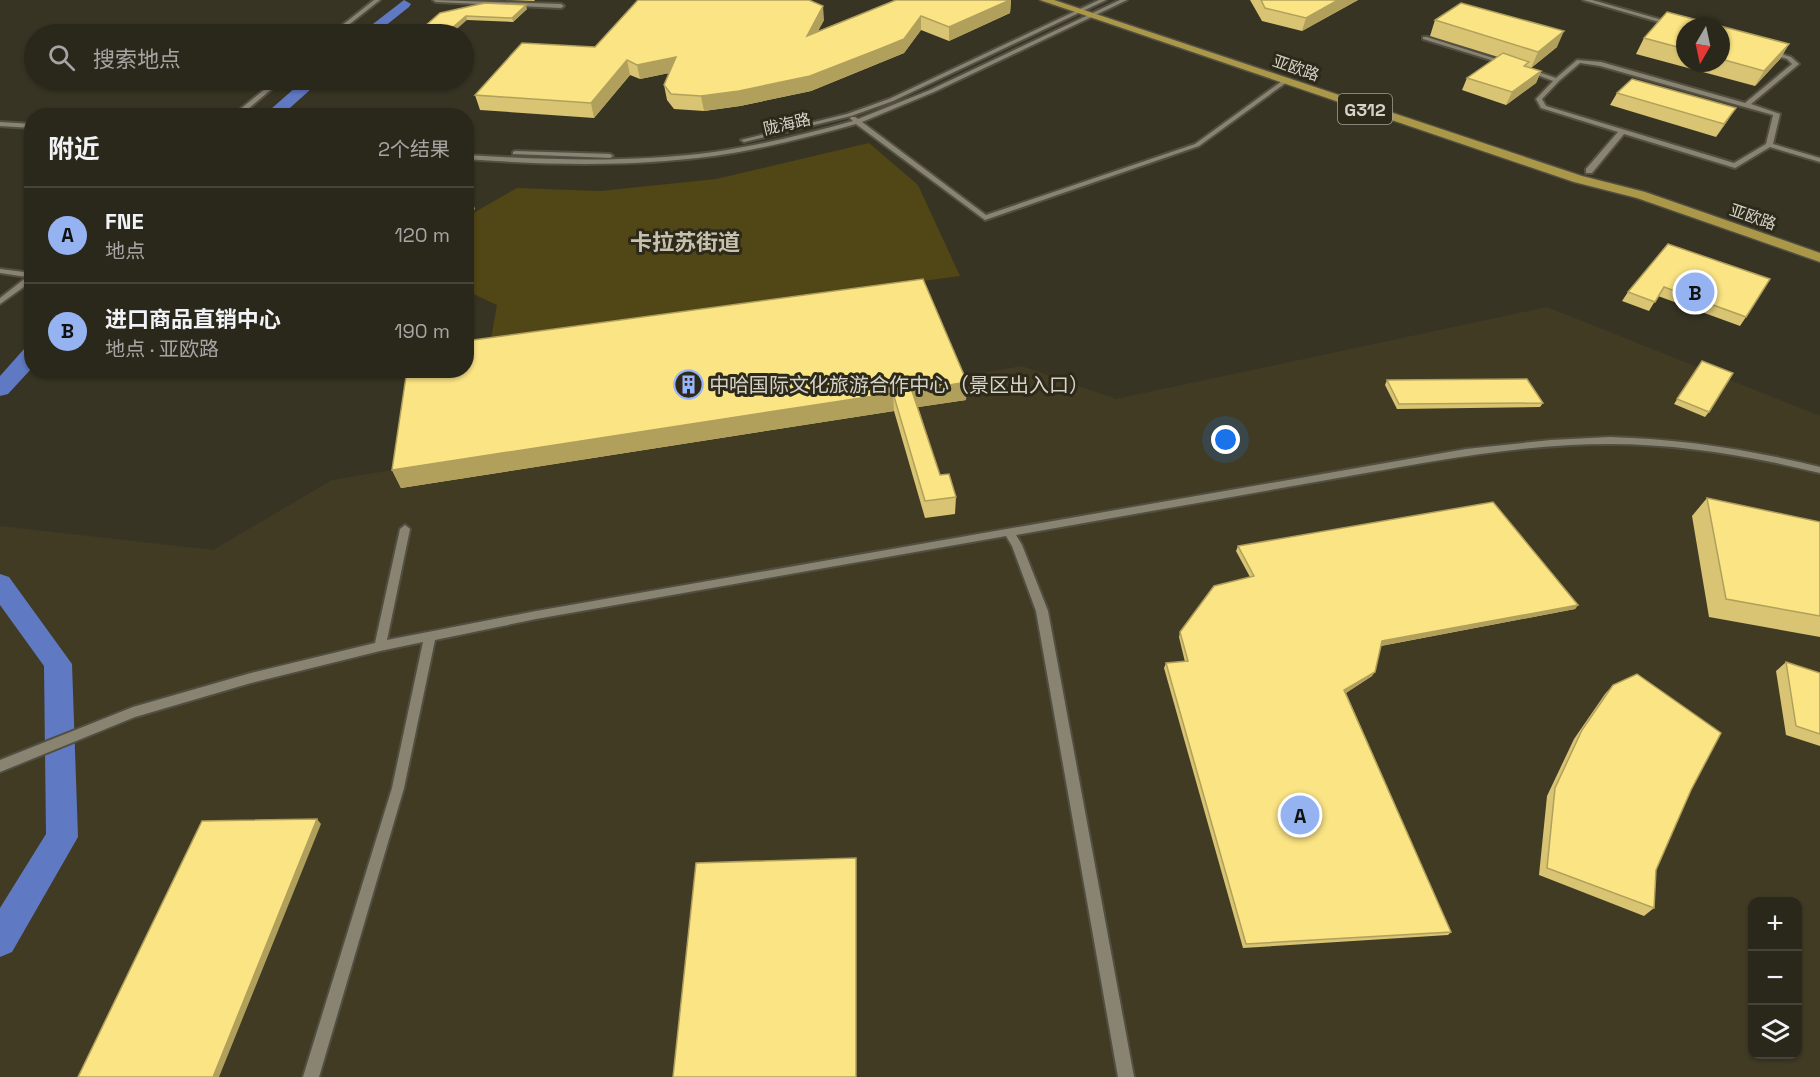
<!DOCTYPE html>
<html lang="zh">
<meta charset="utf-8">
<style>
:root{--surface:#2a271b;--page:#363328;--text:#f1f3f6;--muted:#a5a5a3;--line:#46443a;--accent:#95b2f1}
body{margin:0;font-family:"Space Grotesk","Noto Sans SC",sans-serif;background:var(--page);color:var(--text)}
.controls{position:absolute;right:18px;bottom:18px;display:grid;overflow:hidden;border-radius:12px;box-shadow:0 2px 4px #0004}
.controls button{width:54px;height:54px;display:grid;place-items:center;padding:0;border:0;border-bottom:2px solid var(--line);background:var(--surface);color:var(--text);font:30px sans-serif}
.compass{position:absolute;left:1676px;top:18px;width:54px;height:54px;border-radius:50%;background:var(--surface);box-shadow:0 2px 4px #0004;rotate:189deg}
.you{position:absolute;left:1226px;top:440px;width:21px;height:21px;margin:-15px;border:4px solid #fff;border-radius:50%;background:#1a73e8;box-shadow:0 0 0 9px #1a73e833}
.badge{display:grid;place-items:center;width:39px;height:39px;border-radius:50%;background:var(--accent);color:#111;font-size:20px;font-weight:700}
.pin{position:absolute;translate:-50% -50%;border:3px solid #fff;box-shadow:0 2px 6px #0006}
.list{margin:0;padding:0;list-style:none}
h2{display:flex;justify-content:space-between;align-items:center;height:78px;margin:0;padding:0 24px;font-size:26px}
h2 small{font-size:20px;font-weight:400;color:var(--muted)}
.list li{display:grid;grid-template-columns:39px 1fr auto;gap:18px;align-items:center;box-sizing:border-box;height:96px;padding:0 24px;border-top:2px solid var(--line)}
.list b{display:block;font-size:22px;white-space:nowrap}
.list p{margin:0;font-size:20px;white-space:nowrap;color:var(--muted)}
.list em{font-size:20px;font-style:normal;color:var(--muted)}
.icon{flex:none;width:33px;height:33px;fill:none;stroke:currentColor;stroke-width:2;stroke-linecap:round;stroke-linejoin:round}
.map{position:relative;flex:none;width:1820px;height:1077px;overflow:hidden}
.search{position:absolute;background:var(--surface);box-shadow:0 2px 4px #0004;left:24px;top:24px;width:450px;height:66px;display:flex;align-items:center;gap:15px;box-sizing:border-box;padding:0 21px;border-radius:33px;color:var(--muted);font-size:22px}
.panel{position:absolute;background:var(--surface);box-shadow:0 2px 4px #0004;left:24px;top:108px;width:450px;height:270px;border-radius:24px}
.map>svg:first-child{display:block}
.built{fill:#413b24;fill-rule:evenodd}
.green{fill:#514615}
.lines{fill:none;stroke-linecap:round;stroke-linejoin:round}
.canal{fill:#6079c3;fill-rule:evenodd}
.minor-casing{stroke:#524f42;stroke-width:4}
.highway-casing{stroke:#524f42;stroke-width:3}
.minor{fill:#898472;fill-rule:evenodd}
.highway{fill:#aa9748;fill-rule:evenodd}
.wall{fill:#d8c472;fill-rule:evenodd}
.shaded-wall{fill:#b0a05c}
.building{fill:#fbe484;stroke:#b0a05c;stroke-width:1.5}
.labels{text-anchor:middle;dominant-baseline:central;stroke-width:6;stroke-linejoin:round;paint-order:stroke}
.far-street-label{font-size:16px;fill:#d5d3c9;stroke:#2e2a1a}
.shield{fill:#2e2a1a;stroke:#a3a094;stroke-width:1.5}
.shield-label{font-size:18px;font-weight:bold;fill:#d5d3c9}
.poi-label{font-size:20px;fill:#d5d3c9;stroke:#2e2a1a;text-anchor:start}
.far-district-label{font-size:22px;font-weight:bold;fill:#c7c2af;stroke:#2e2a1a}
</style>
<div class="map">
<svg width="1820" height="1077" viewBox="0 0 1820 1077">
<rect width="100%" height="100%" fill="#383424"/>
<!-- built -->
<path class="built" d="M1547,307L1820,416V1077H0V526L213,550L332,480L1022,366L1116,399ZM1752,902H1798V1054H1752Z"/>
<!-- green -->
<path class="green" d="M869,143L918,185L960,276L491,339L497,305L467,291L468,216L517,188L600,191L716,179Z"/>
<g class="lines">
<!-- canal -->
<path class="canal" d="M404,0L411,4L409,7L375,34H360Z
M304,80H321L281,116H263Z
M32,348V368L8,394L0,396V376L24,349Z
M0,574L9,577L72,664L78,837L12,952L0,957V908L46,834L44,666L0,605Z"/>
<defs>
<path id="minor" d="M374,0H380L337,34H331Z
M433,0L561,4L564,6L561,8L436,2Z
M1099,0H1106L893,101L851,116L744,142L741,140L847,114L889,99Z
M1120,0H1127L934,92L862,122L986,215L1195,144L1282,81L1287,82L1199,146L985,220L856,124C809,137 762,149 714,156C631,167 549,165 466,159V155C549,160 632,163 714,152C761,145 807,134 853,121L850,118L851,117H855L858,119L930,90Z
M1583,0H1592L1687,27H1685V30L1683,29Z
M1423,37H1427L1509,63L1504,64L1423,39Z
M1769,50L1791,57L1799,64L1751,104L1780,114L1773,144L1820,158V162L1770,147L1735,168L1624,134L1592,173H1586V169L1618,132L1541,108L1536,99L1553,81L1524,70L1527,68L1556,78L1577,60L1601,62L1745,103L1792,64L1787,59L1767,53V51ZM1580,63L1600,66L1773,115L1766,144L1734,163L1546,106L1542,99L1559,81Z
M276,80H282L240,116H232Z
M0,122L32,124V128L0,126Z
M515,151L610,154L613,156L610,158L513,154V152Z
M0,269L32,273V281L0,304V298L27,277L0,273Z
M1610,437C1682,439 1751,450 1820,467V473C1751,456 1680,444 1609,444C1518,444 1428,462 1338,478C1231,497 1123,516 1016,535L1022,545L1048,611L1134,1077H1118L1036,611L1012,546L1006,536L536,619L435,640L404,788L319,1077H303L392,788L423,642L380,651L251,683L135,717L0,772V760L133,707L251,673L375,643L400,529L405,525L410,529L387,640L536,611L1466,449L1551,440Z"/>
<path id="highway" d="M1040,0H1054L1582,176L1645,192L1820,253V262L1637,198L1574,182Z"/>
</defs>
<!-- minor casing -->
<use href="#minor" class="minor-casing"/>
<!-- highway casing -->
<use href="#highway" class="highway-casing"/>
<!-- minor -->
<use href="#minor" class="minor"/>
<!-- highway -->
<use href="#highway" class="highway"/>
</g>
<!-- wall -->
<path class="wall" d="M505,0H535L534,1Z
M896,0H1011L1010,13L949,41L921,30L904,53L882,62L811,91L740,106L704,111L674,109L667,100L664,85L669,73L640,79L630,75L594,118L480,110L475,95L595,47L824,20L818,31Z
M1250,0H1358L1302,31L1262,21Z
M527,9L513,22L467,20L440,13Z
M1667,12L1789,44L1780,59L1755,86L1636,54L1644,38ZM1685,27H1721V63H1685Z
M1435,20L1557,47L1531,68L1541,71L1536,83L1506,105L1462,90L1467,78L1498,57L1430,36Z
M1617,93L1728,120L1716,137L1610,105Z
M1668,244L1746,317L1740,326L1658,296L1649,311L1622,301L1628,292Z
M1702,361L1709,412L1705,417L1674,404Z
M1387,380L1543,403L1540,407L1397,409L1385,385Z
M967,382L966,400L918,407L940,475L956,497L955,514L925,518L894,411L401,488L392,470Z
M1707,498L1820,522V637L1709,617L1692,516Z
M1238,546L1578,605L1575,609L1381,646L1372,676L1346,693L1451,932L1448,935L1243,948L1164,668L1166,663L1185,662L1179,637L1180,632L1250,577L1236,551Z
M1786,662L1820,673V746L1786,735L1776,671Z
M1613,685L1691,790L1656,870L1654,908L1644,916L1539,875L1547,796L1574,739L1605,694Z"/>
<!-- shaded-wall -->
<path class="shaded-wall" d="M1010,0H1011L1010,13L949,41V27Z
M1338,0H1358L1302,31L1306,18Z
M526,5L527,9L513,22L512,18Z
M823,6L824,20L808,50L807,36Z
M466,16L467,20L451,34H445Z
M921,16V30L904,53L811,91L740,106L704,111L701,96Z
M1564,31L1557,47L1531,68L1538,52Z
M1789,44L1780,59L1755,86L1764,71Z
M676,57L679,71L640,79L637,65Z
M627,60L630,75L594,118L591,103Z
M1541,71L1536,83L1506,105L1512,92Z
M1736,108L1728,120L1716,137L1724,124Z
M469,192L475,209L466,220V195Z
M967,382L966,400L912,408V391Z
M893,393L894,411L401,488L392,470Z
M1578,605L1575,609L1380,646L1382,641Z
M1375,672L1372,676L1342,695L1344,690Z
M317,819L321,824L219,1077H213Z"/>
<!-- building -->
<path class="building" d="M638,0H809L823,6L807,36L896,0H1010L949,27L921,16L904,39L882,48L810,76L739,91L701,96L671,94L664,85L676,57L637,65L627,60L591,103L475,95L522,43L595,47Z
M1261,0H1338L1306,18L1265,8Z
M485,3L526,5L512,18L466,16L445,34H416L440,13Z
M1461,3L1564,31L1538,52L1435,20Z
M1667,12L1789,44L1764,71L1721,59V27H1685V49L1644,38Z
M1503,53L1529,62L1524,66L1541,71L1512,92L1467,78Z
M1632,79L1736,108L1724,124L1617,93Z
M1668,244L1770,279L1746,317L1664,287L1655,302L1628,292Z
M923,279L967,382L912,391L940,475L949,474L956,497L925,501L893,393L392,470L407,370H466V341Z
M1702,361L1733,373L1709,412L1677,399Z
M1527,379L1543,403L1399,404L1387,380Z
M1707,498L1820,522V616L1726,599Z
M1493,502L1578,605L1382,641L1375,672L1344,690L1451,932L1246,944L1166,663L1188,661L1180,632L1214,586L1254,576L1238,546Z
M1786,662L1820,673V734L1796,726Z
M1637,674L1721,733L1691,790L1656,870L1654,908L1547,868L1555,788L1582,730L1613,685Z
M317,819L213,1077H78L202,821Z
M856,858V1077H673L696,863Z"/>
<!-- icons -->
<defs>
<symbol id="building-ring" viewBox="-11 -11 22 22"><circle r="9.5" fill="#2e2a1a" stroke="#9bb5fd" stroke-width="1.5"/><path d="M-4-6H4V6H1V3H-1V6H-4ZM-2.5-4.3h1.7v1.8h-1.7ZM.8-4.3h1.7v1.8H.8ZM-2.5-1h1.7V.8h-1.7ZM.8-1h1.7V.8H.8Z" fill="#9bb5fd"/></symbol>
</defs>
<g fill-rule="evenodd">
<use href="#building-ring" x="672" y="368" width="33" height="33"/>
</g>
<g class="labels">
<!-- far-street labels -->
<g class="far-street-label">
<text transform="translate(1296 68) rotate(19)">亚欧路</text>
<text transform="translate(787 124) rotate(-13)">陇海路</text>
<text transform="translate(1753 217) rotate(19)">亚欧路</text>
</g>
<!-- shield labels -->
<rect class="shield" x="1338" y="94" width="54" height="30" rx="4.5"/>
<g class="shield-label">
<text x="1365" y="109">G312</text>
</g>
<!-- poi labels -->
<g class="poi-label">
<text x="709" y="385">中哈国际文化旅游合作中心（景区出入口）</text>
</g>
<!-- far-district labels -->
<g class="far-district-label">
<text x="685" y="242">卡拉苏街道</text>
</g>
</g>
</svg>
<div class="controls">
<button>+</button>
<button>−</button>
<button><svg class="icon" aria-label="layers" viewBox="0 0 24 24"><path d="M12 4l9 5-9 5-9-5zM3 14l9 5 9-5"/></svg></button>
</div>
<svg class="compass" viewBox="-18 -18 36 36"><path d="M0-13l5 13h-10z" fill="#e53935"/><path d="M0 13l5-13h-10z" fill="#a5a5a3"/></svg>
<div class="you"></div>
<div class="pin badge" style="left:1300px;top:815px">A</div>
<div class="pin badge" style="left:1695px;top:292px">B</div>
<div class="search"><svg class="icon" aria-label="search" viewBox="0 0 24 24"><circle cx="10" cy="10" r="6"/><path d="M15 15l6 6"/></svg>搜索地点</div>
<section class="panel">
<h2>附近<small>2个结果</small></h2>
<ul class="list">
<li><span class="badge">A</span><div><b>FNE</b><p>地点</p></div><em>120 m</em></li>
<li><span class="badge">B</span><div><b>进口商品直销中心</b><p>地点 · 亚欧路</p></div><em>190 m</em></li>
</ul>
</section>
</div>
